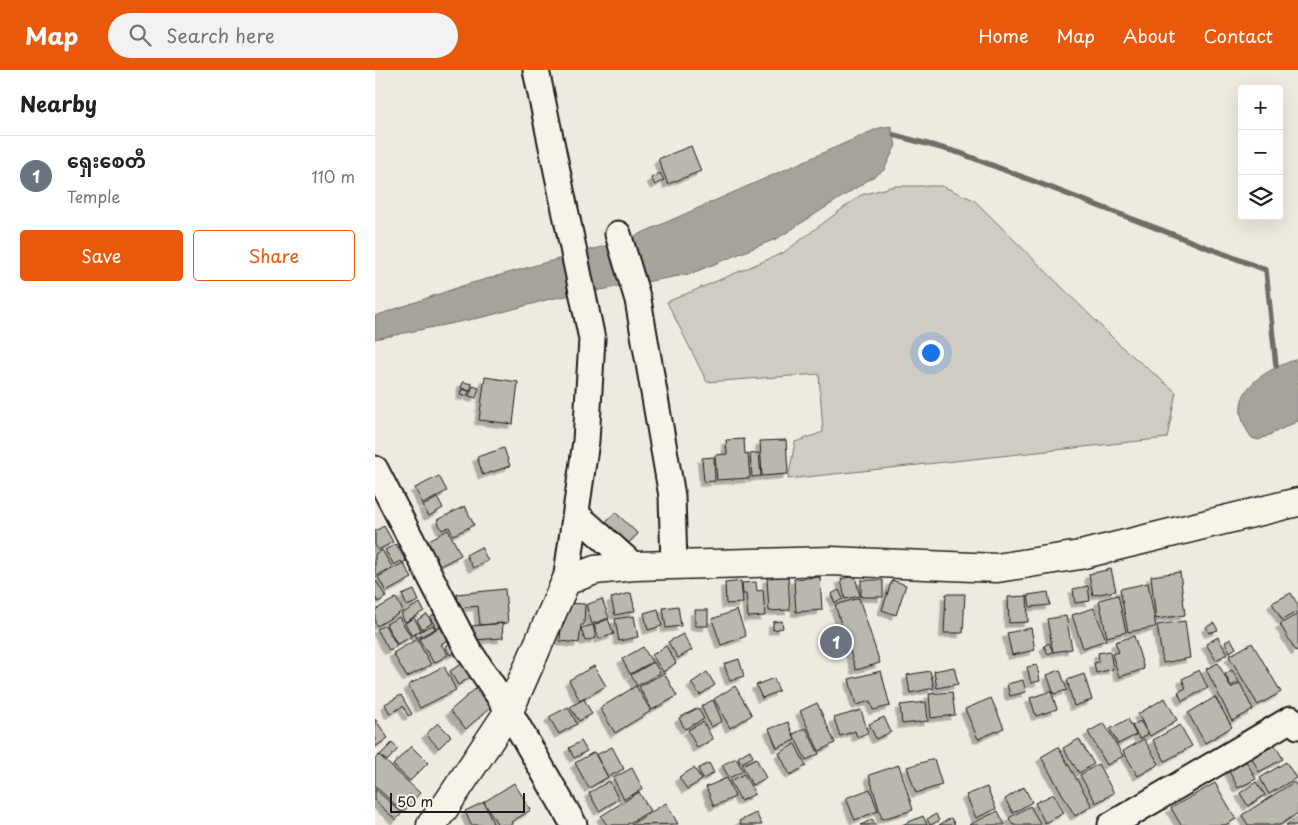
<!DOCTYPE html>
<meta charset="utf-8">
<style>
:root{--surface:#fff;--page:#f2f2f2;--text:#202124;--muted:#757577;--line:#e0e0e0;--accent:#ea580c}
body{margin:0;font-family:"Playpen Sans","Noto Sans Myanmar",sans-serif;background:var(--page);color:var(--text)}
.controls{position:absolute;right:15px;top:15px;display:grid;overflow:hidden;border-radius:5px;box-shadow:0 5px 20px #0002}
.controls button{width:45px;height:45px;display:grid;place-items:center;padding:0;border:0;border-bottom:1px solid var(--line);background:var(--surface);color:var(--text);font:25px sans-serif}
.scale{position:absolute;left:15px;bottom:12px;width:135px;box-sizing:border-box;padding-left:5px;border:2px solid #1c1c1c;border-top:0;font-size:14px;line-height:18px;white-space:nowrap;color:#1c1c1c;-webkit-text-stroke:4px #f7f3e8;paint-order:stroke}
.you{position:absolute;left:555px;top:282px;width:18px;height:18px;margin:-12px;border:4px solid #fff;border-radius:50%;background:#1a73e8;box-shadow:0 0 0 8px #1a73e833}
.badge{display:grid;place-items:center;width:32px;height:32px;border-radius:50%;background:var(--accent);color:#fff;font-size:16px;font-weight:700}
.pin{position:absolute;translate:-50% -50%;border:2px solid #fff;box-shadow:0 1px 5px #0006}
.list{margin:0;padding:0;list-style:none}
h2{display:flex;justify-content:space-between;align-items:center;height:65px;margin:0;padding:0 20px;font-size:21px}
h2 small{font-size:16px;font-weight:400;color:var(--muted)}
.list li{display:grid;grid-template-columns:32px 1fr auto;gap:15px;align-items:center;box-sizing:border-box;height:80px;padding:0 20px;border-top:1px solid var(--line)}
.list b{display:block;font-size:19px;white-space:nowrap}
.list p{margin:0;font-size:16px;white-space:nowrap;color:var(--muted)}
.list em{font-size:16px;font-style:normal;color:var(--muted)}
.actions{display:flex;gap:10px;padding:15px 20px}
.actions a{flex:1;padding:11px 0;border:1px solid var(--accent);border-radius:5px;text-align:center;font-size:18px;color:var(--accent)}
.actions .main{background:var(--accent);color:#fff}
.icon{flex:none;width:28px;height:28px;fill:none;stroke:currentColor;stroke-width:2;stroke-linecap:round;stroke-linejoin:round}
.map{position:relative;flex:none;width:923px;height:755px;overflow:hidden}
header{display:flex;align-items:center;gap:30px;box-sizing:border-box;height:70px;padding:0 25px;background:var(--accent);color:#fff}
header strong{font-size:24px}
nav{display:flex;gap:28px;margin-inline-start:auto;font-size:18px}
.search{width:350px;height:45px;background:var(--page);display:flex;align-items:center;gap:12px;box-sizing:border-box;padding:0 18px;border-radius:28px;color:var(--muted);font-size:19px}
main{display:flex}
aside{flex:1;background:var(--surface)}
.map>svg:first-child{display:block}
.green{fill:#cfccc3;stroke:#767470}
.water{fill:#a6a39d;stroke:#6f6d69}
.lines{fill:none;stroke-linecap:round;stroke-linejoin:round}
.stream{stroke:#6f6d69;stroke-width:5.5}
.building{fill:#bab7af;stroke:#1c1c1c;filter:url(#shadow)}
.minor-casing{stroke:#1c1c1c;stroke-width:29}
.highway-casing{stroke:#1c1c1c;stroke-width:31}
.minor{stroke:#f7f3e8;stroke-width:25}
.highway{stroke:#f7f3e8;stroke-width:28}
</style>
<header>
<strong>Map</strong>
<div class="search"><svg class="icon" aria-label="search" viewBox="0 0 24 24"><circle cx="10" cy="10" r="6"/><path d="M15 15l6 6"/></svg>Search here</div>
<nav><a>Home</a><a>Map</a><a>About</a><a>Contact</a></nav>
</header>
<main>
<aside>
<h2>Nearby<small></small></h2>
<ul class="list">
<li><span class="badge" style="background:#6b7280">1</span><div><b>ရှေးစေတီ</b><p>Temple</p></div><em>110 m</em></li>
</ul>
<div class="actions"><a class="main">Save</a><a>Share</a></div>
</aside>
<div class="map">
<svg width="923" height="755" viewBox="0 0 923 755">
<defs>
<filter id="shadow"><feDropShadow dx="-4.5" dy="4.5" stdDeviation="0" flood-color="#0004"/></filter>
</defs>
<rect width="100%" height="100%" fill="#eeeae0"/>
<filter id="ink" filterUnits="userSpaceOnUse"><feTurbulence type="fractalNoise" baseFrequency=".02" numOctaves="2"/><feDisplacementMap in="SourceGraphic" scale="10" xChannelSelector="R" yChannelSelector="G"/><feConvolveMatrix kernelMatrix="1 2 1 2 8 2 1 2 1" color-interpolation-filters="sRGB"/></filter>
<g filter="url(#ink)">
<!-- green -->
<path class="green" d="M520,116H567L599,130L748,278L801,322L792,368L413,409L420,372L448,362L444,304L332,312L292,232L408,183L486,125Z"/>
<!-- water -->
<path class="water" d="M516,56L521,75L509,100L403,168L315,204L175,229L113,246L0,269V246L90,215L251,170L504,58Z
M923,289V351L884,370L877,368C846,326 885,301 923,289Z"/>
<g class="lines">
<!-- stream -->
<path class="stream" d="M519,65L585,83L891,200L901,296"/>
</g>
<!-- building -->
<path class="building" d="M316,76L326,101L293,114L283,89Z
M285,103L289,110L280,115L276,108Z
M110,307L143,312L138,354L104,350Z
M88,312L97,314L95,321L86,318Z
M98,316L104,318L101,328L94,326Z
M87,319L94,321L92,326L85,325Z
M369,369L370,384L373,383L375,408L342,410L340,385L352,384L351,370Z
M411,370L413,404L387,406L385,371Z
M129,378L135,396L108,405L102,387Z
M384,383L386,406L377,407L375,384Z
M339,387L340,411L329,412L327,388Z
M64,406L72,421L48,434L40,418Z
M62,428L68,438L54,446L48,436Z
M90,436L99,455L78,465L74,457L67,460L62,450Z
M240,442L263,464L251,475L229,454Z
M9,456L18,472L3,480L0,475V461Z
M73,460L86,485L65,496L52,471Z
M21,474L31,491L27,493L26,491L19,495L10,480Z
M106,477L113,491L98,498L91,485Z
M7,480L17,497L0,507V484Z
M28,493L37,508L11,522L3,507Z
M736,499L741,521L718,525L714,504Z
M805,502L810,545L781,549L776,506Z
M413,506L415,540L394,541L392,508Z
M480,506L485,526L470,529L466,509Z
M445,507L447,540L421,542L419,509Z
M486,510H508V527H486Z
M517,510L531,515L521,545L507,540Z
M1,511L11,527L3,532L0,526V512Z
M366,511L368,533L351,534L350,513Z
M381,512L382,521L388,520L390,546L373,547L371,524H368L367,513Z
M773,513L781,557L753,562L745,519Z
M713,516L715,531L700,533L698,519Z
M130,519L133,553L105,555L103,536L84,538L82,524Z
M39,520L44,531L32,536L27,525Z
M464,520L468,529L460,533L456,524Z
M673,522L675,535L655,537L653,525Z
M256,523L260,541L240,545L236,528Z
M916,523L923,535V541L907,550L897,533Z
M571,524H590L588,563H569Z
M743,525L751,562L732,567L724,530Z
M652,526L653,552L634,553L633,527Z
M21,528L28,541L2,556L0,552V540Z
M484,528L505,593L481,600L460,535Z
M227,529L234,548L217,554L211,535Z
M45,533L49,541L30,552L26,544Z
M188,533L210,534L209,555H206L204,573L185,571Z
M303,536L306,556L291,558L288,538Z
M719,538L731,570L708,578L697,545Z
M283,539L287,556L273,560L269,543Z
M320,540H333V556H320Z
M362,540L371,566L346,575L337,549Z
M63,542L70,552L61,558L55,547Z
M52,544L57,553L47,559L42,550Z
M923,544V580L921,581L905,554Z
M259,546L263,567L244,571L240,549Z
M691,546L697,579L678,582L672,549Z
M24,547L36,567L22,574L11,554Z
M39,548L46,560L37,566L30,553Z
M233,549L239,564L224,569L219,555Z
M407,551L408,558L398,560V552Z
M810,551L815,588L788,593L782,555Z
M127,553L128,568L98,570L97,556Z
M839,553L843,560L834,563L831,557Z
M10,555L22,576L14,580L2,559Z
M58,555L60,559L42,568L40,564Z
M218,555L221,568L210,571L206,558Z
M65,557L73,570L66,574L73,585L59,593L44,569Z
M656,558L660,580L637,585L632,563Z
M308,564L317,580L303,588L293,572Z
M759,566L769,599L744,607L737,584L744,582L740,572Z
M843,567L852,584L841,590L831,574Z
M42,569L56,595L32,607L18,583Z
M856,569L861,578L855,582L850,572Z
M77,572L83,581L75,585L70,576Z
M674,573L678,582L673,584L669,576Z
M877,573L906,622L883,635L854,586Z
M291,576L301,593L288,602L277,585Z
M268,577L277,592L255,604L247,589Z
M735,581L738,599L721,603L719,593L724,592L723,583Z
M364,589L369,606L355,611L349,594Z
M279,592L285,603L262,616L256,605Z
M88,593L96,607L83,615L75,601Z
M843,593L856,618L865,613L878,640L857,651L831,599Z
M662,595L665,611L656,613L652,597Z
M69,596L81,620L45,638L33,615Z
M219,596L231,616L205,631L194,610Z
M579,597L583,614L562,618L559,601Z
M685,600L692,620L679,624L672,605Z
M824,600L833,618L807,631L803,622L811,618L807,609Z
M857,600L864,612L856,616L850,604Z
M506,601L515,636L498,640L495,631L481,635L474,609Z
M555,601L559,618L535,623L532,605Z
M332,602L340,615L325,625L316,613Z
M289,603L302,626L277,640L264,617Z
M709,604L717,630L699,636L692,610Z
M399,608L404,621L387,628L381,615Z
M648,610L651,622L635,626L632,614Z
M261,616L276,641L240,663L225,638Z
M360,616L377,645L355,658L339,629Z
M100,619L116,637L91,659L75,641Z
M676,621L682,639L661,646L655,628Z
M577,622L580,645L556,648L554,624Z
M26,625L37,644L33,646L28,636L15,644L10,634Z
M840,627L857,657L830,673L813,643Z
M616,628L629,658L603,669L590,639Z
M790,628L802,650L775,666L763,644Z
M209,629L217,644L204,651L195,637Z
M338,630L347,651L336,657L326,636Z
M551,632L553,651L527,654L525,635Z
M442,633L460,673L444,681L425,641Z
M193,637L202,654L184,664L174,647Z
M323,638L329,649L310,659L304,648Z
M486,640L493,663L482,667L480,661L465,666L459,648Z
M509,647L516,662L501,669L494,654Z
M0,649L13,668L0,677Z
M753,649L761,665L743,674L735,659Z
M765,651L773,664L765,669L757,656Z
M328,652L338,669L322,678L313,660Z
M413,652L420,670L402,678L394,659Z
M63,653L76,666L64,678L51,664Z
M729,653L748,686L732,695L713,662Z
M805,655L817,676L790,691L778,670Z
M431,658L444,684L431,690L418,664Z
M704,669L719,694L704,703L688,678Z
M769,669L784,694L763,706L748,681Z
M206,671L212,681L199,688L194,678Z
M17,673L23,679L12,691L5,685Z
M420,674L431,696L415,705L404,683Z
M900,675L908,689L884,702L877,688Z
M36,676L53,693L35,711L18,695Z
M237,677L249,699L233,707L221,685Z
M683,677L717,736L700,746L666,687Z
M375,680L378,687L366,693L363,687Z
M219,682L233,707L214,718L200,693Z
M4,685L45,723L28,742L0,716V689Z
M361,688L368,701L354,708L347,695Z
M381,688L391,708L377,715L367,695Z
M559,689L567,715L541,723L532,697Z
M871,691L881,709L863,718L854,701Z
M911,692L921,708L894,724L885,708Z
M334,693L339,703L328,709L323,699Z
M723,694L739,723L721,733L705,705Z
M524,695L538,740L507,749L494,705Z
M257,698L268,719L249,729L238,708Z
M319,698L327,710L312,719L304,707Z
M369,704L380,724L366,731L355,711Z
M352,708L360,727L339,736L331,717Z
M234,711L244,729L224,741L214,723Z
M881,712L890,725L873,736L865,723Z
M919,712L923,718V743L905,755H873L867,745Z
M139,713L156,740L136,752L138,755H123L109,732Z
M840,713L861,749L850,755H806L796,738Z
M612,717L621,739L601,748L591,725Z
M649,717L657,732L638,743L630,729Z
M0,719L27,743L21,750L0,731Z
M495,719L503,741L480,750L471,728Z
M264,722L275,741L251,755H232L226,746Z
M679,724L689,743L670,753L660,733Z
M109,732L118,753L114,755H96L90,741Z
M291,733L303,754L255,755Z
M655,736L666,755H638L634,748Z
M623,741L630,755H594Z
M381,743L387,755H366L364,751Z
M561,744L564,751L555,755L552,749Z
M548,746L552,755H527Z
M923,747V755H911Z
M576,748L580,755H564Z
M497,749L501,755H486Z"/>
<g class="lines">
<defs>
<path id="minor" d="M161,0L217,269L211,371L191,511
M243,164L263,230L297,426L299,495
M0,399L92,578L134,641L199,755
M201,444L259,496
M736,755L916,649L923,656"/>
<path id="highway" d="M56,755L68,740L134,641L191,511L220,500L259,496L456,491L622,498L705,485L923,432"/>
</defs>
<!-- minor casing -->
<use href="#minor" class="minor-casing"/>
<!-- highway casing -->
<use href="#highway" class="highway-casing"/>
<!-- minor -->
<use href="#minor" class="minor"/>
<!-- highway -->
<use href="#highway" class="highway"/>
</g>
</g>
</svg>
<div class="controls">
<button>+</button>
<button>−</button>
<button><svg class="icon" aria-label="layers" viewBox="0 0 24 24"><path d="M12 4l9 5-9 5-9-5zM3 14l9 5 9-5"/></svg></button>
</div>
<div class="scale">50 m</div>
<div class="you"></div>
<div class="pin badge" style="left:461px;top:572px;background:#6b7280">1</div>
</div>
</main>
